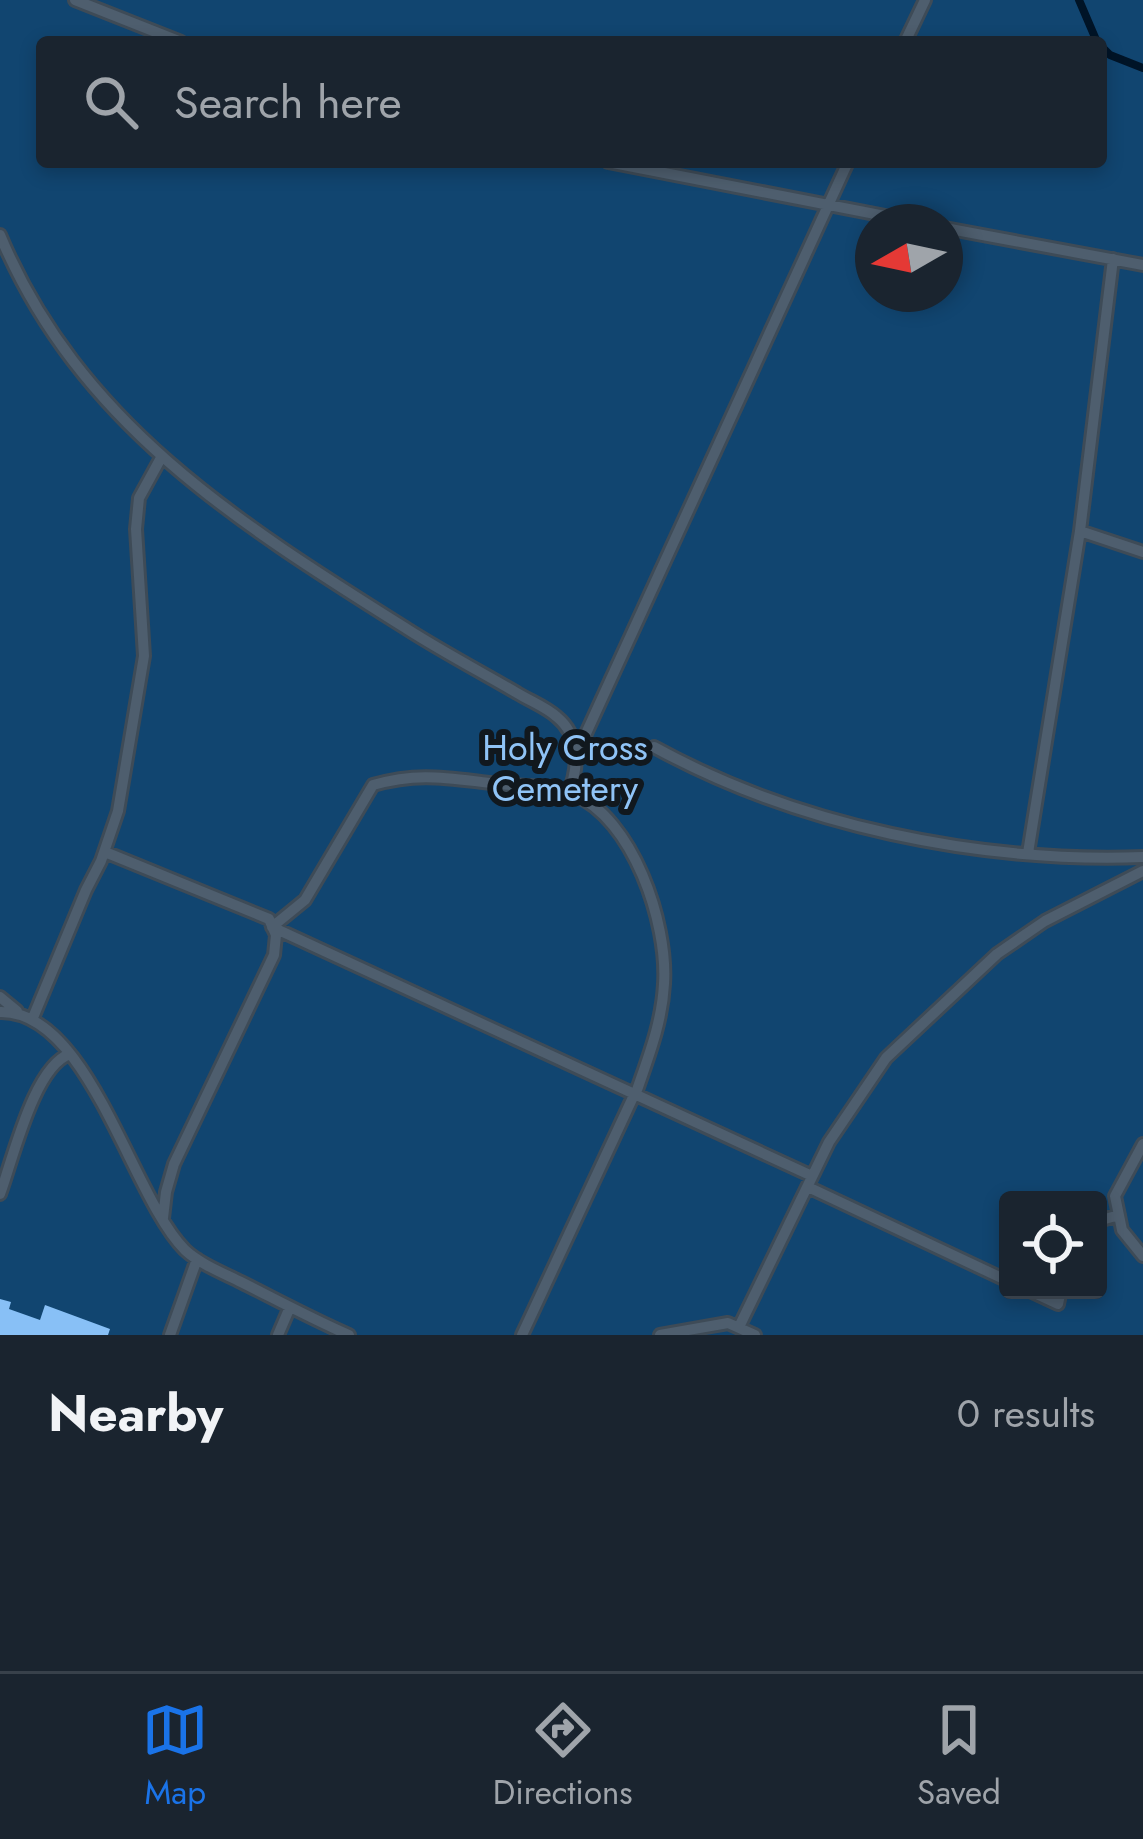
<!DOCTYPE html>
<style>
:root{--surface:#1a242f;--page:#232c37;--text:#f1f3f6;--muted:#9fa4aa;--line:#38414b;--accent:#1a73e8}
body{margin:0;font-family:Jost,sans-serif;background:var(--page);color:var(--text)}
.controls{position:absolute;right:36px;bottom:36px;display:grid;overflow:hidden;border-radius:12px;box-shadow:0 6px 18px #0003}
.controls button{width:108px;height:108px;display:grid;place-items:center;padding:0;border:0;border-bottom:3px solid var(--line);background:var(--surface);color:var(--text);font:60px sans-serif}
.compass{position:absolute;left:855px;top:204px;width:108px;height:108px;border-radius:50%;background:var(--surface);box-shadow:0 6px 18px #0003;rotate:261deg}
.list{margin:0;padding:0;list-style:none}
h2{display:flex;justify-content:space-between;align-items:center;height:156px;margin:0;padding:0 48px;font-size:51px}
h2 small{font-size:39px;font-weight:400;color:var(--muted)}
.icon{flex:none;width:66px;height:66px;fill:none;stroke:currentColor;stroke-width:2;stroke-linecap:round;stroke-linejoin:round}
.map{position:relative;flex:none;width:1143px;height:1335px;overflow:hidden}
.search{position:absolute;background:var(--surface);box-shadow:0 6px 18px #0003;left:36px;right:36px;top:36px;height:132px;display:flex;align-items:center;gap:30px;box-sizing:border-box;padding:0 42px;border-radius:12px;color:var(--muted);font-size:45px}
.sheet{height:336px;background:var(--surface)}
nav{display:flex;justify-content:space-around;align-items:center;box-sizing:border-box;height:168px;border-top:3px solid var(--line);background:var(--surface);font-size:33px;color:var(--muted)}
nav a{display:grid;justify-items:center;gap:6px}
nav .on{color:var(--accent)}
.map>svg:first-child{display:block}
.green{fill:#114570;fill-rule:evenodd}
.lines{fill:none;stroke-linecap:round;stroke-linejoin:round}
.stream{stroke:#001427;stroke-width:8}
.building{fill:#88c0f6}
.lane-casing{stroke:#3e4b57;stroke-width:16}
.lane{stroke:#4e5e6e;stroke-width:10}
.labels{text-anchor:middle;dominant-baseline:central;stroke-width:12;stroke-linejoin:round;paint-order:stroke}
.park-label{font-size:36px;fill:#8fc3f6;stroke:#11181e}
</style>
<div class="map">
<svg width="1143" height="1335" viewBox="0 0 1143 1335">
<rect width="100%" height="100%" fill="#22303f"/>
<!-- green -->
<path class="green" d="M0,0H1143V1335H0ZM42,42H1101V162H42ZM873,222H945V294H873ZM1008,1200H1098V1290H1008Z"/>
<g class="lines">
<!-- stream -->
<path class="stream" d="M1079,0L1097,42
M1101,46L1110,55L1143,68"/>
</g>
<!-- building -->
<path class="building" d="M0,1299L11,1302L9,1309L40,1320L45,1305L110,1329L108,1335H0Z"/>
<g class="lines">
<defs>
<path id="lane" d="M75,0L181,42
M905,42L925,0
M608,162L916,222
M945,228L1143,265
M0,235C79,424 240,524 407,629C443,652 481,672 517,693C530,701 546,707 557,717C580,736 579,766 569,792
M1080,531L1113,259
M654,747C798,826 979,863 1143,857
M577,753L848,162
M105,852L269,919L276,935L274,955L174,1164L166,1192L163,1218
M1028,853L1080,531L1143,552
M0,997L17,1011
M0,1012C89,1010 131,1196 185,1250C200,1264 223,1273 241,1282C277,1300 312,1319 349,1335
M32,1020L86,890L101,861L118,811L144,656L136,529L139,498L162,456
M1143,1144L1115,1196L1122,1230L1143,1256
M808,1187L1008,1281
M0,1194C13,1159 34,1066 70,1054
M1098,1221L1119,1215
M1028,1290L1058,1304L1061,1290
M739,1327L829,1142L886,1058L997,954L1045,921L1143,871
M170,1335L197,1259
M278,1335L290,1307
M522,1335L634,1095L637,1090C649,1055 662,1022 664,984C668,923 633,818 573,794C552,785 523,787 500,784C451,779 421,771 373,785L305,900L272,927L812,1176
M660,1335L728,1323L755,1335"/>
</defs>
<!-- lane casing -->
<use href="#lane" class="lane-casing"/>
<!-- lane -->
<use href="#lane" class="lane"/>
</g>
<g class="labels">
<!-- park labels -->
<g class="park-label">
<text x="565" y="747">Holy Cross<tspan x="565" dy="41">Cemetery</tspan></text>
</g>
</g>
</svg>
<div class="controls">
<button><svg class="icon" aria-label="locate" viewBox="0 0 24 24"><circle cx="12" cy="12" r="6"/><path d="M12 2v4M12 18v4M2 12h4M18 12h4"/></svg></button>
</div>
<svg class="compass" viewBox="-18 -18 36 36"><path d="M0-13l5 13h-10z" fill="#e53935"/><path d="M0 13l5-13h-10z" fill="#9fa4aa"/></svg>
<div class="search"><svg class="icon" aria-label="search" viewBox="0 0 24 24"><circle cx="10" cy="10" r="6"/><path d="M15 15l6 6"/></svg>Search here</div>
</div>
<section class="sheet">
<h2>Nearby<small>0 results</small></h2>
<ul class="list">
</ul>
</section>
<nav>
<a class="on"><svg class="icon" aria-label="map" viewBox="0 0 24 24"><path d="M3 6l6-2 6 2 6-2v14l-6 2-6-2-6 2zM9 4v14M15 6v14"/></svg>Map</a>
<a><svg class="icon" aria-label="directions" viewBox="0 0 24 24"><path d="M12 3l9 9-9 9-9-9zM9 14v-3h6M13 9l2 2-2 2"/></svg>Directions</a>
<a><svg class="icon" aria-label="saved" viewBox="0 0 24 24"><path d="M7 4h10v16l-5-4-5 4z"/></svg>Saved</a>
</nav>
